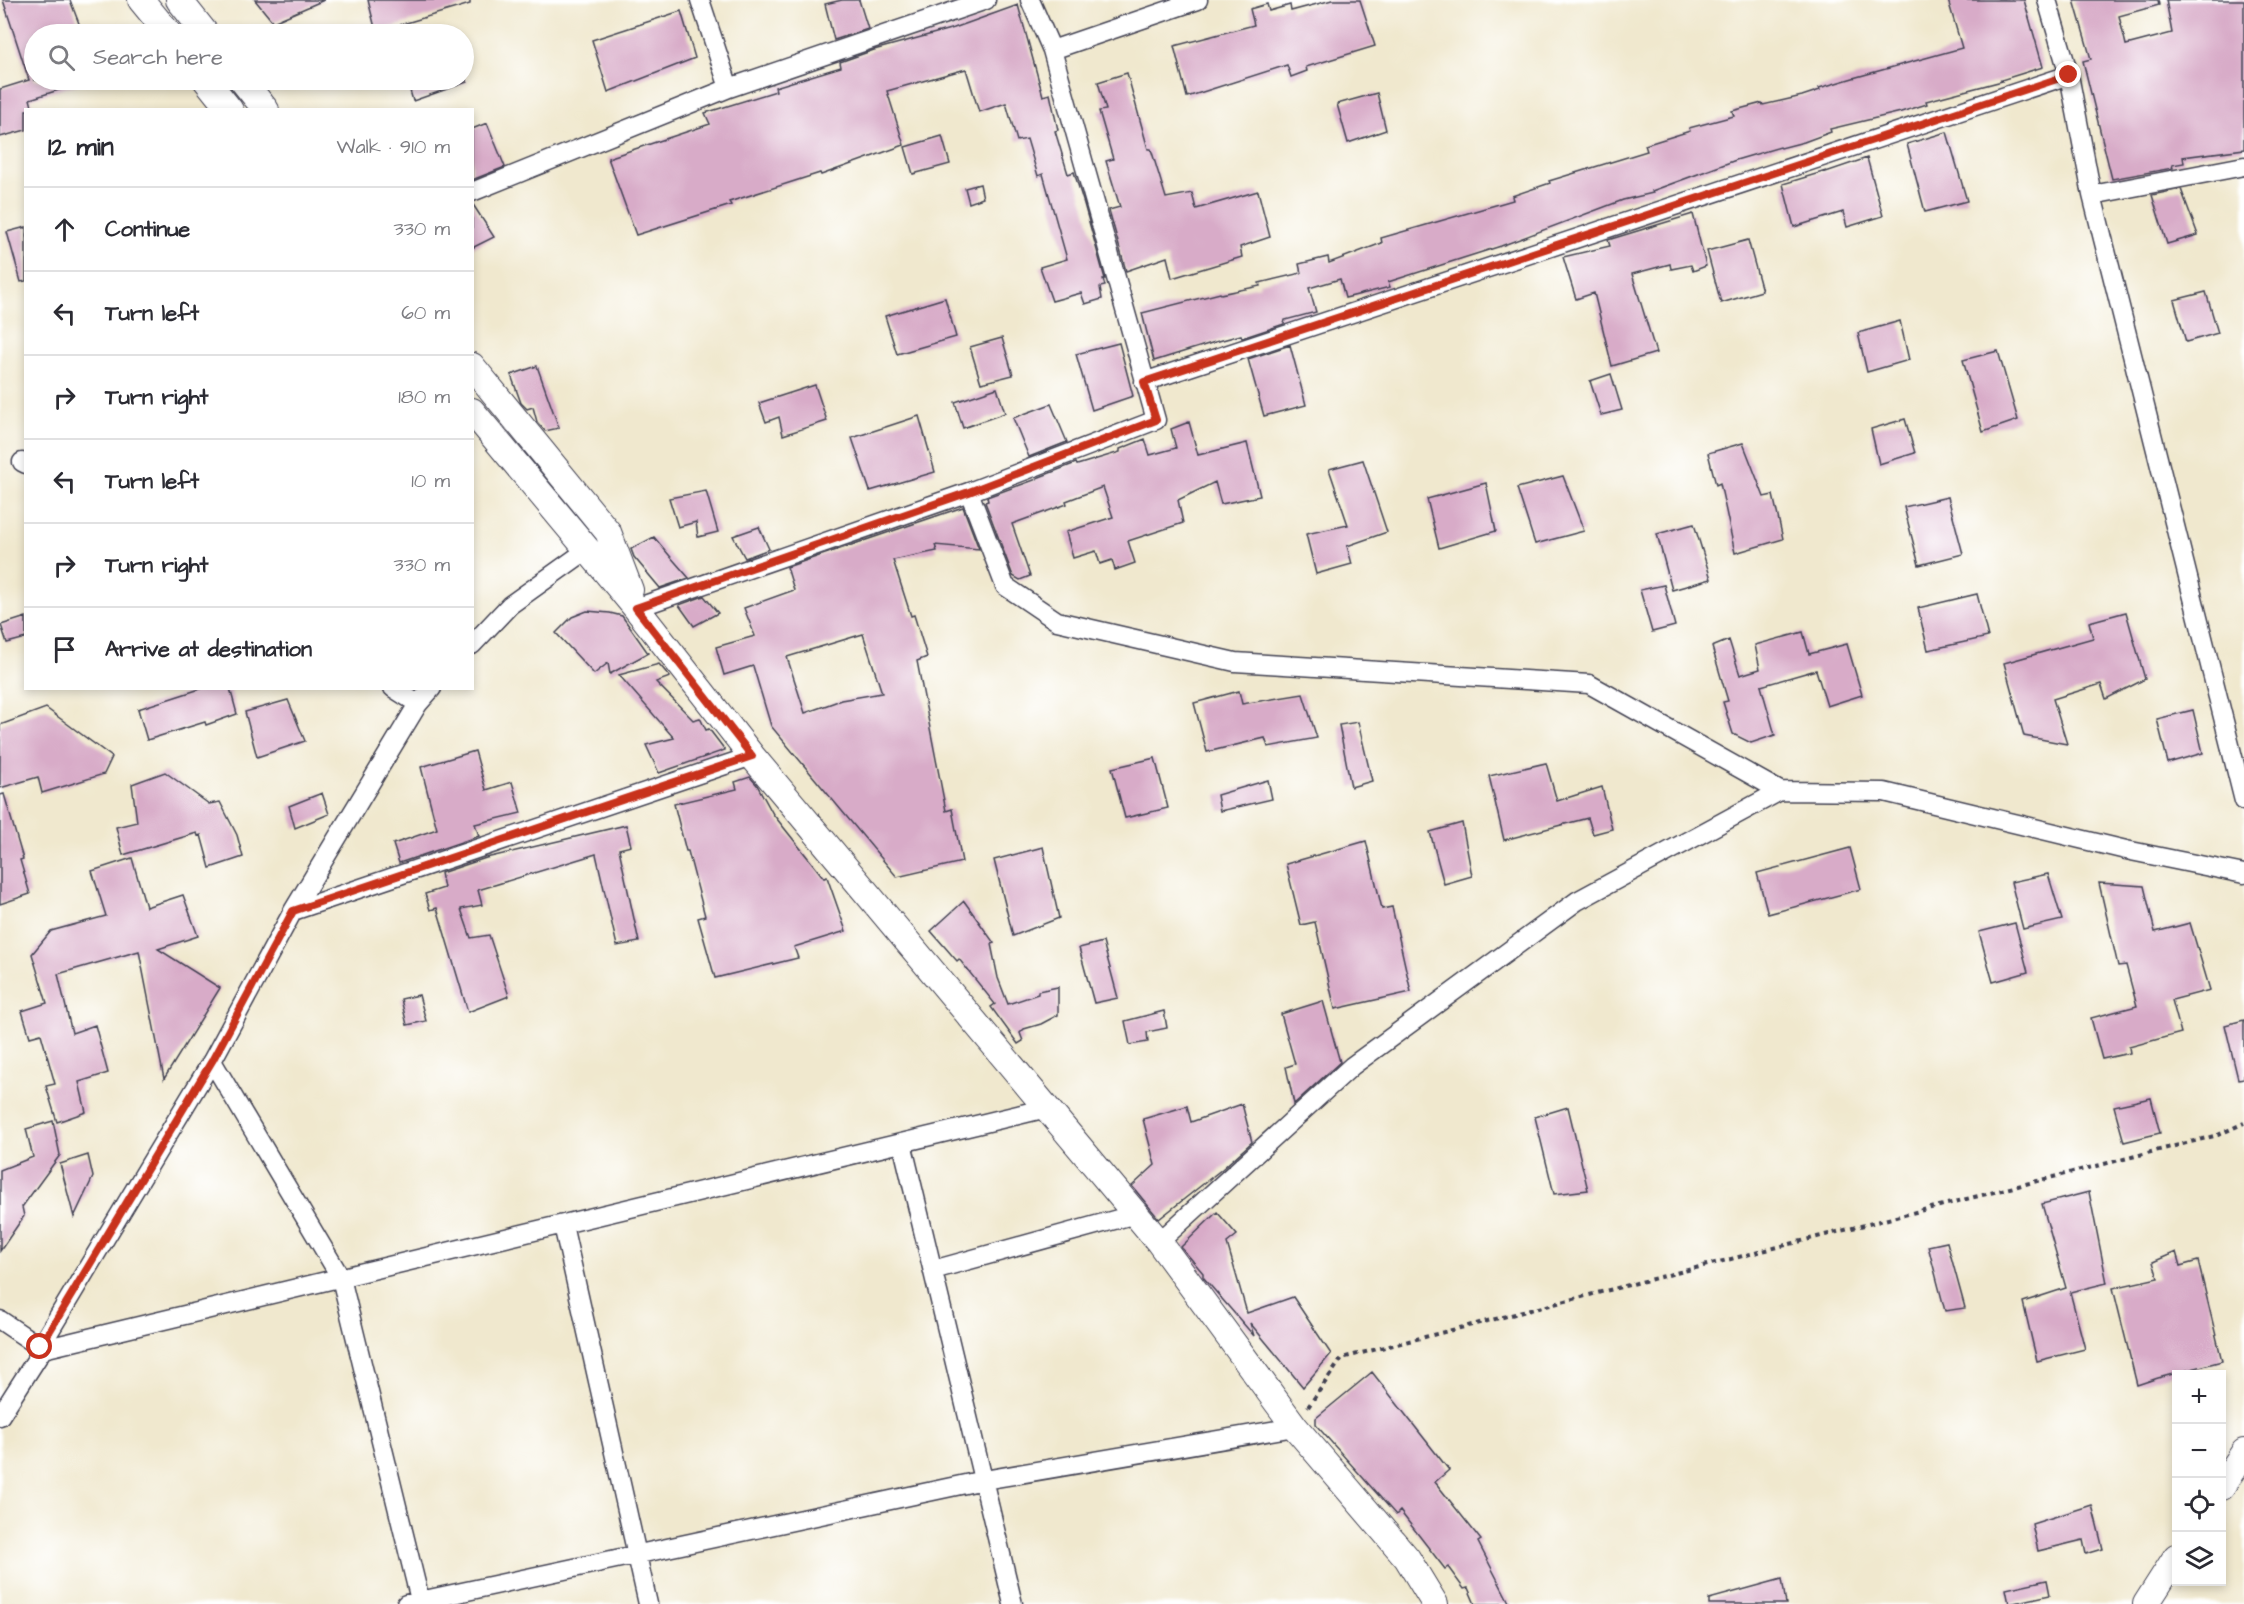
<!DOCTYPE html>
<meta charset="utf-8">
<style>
:root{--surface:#fff;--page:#f2f2f3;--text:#2b2b33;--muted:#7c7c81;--line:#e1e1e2}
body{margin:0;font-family:"Architects Daughter",sans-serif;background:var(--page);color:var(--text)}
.controls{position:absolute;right:18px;bottom:18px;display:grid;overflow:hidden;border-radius:0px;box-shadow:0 3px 9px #0003}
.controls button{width:54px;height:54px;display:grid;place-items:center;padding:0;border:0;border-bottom:2px solid var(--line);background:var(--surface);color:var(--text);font:30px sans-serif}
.stop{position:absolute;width:18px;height:18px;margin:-14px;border:4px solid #c8321e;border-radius:50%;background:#fff}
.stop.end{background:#c8321e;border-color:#fff;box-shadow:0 2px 6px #0008}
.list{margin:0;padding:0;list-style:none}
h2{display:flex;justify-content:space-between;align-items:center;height:78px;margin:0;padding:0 24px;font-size:26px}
h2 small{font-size:20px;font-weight:400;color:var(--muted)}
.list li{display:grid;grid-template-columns:39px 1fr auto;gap:18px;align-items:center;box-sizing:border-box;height:84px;padding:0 24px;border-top:2px solid var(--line)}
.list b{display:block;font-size:22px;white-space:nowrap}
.list em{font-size:20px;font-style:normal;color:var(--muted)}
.icon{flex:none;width:33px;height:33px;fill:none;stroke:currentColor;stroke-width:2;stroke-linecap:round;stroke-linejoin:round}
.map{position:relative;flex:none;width:2244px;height:1604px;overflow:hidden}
.search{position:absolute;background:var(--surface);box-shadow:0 3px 9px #0003;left:24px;top:24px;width:450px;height:66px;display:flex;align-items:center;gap:15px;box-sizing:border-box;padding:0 21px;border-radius:33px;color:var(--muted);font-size:22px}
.panel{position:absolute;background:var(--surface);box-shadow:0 3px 9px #0003;left:24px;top:108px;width:450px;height:582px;border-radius:0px}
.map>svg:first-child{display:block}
.building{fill:#d8abc8;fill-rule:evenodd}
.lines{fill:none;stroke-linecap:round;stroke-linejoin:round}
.street-casing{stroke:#414051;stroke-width:21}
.secondary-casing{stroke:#414051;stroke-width:28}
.path{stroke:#414051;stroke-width:4;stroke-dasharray:4.5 4.5;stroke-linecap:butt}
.street{stroke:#fff;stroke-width:18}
.secondary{stroke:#fff;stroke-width:26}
.route{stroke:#c8321e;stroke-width:8}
</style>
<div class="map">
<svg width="2244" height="1604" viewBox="0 0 2244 1604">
<rect width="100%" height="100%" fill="#fff"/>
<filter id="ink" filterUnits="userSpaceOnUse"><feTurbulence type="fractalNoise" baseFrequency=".0167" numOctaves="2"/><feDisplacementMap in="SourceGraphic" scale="12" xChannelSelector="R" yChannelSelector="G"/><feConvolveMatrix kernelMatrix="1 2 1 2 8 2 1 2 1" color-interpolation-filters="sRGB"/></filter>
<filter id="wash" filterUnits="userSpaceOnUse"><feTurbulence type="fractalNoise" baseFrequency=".008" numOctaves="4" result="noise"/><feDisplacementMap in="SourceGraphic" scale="24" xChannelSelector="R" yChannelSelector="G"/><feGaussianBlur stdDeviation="1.35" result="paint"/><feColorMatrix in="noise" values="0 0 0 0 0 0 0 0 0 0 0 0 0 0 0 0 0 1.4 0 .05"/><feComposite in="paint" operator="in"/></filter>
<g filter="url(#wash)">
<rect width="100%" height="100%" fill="#f0e8ce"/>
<g id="blocks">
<!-- building -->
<path class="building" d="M3,0H70L83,34H34V80H80L81,83L30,99L33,110H26V130L0,137V89L29,80Z
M255,0H324L273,22Z
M368,0H470V4L376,32Z
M842,0H859L868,29L834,40L825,4Z
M1332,0H1360L1375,46L1306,67L1307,71L1291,77L1287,65L1187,97L1174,46L1254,25L1250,9L1267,4L1269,11L1290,5L1291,11Z
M1948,0H2024L2043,67L2001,80L2002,81L1926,101L1927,104L1901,112L1830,129L1831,132L1804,142L1781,148L1780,147L1736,160L1652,191L1653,193L1623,200L1501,246L1388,282L1390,287L1345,298L1340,279L1309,288L1316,312L1285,320L1284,324L1242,338L1241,335L1215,342L1154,361L1142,313L1220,293L1221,294L1260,286L1259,283L1301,273L1299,264L1328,257L1329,263L1382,243L1381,238L1513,200L1512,196L1550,183L1549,181L1647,151L1645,145L1690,131L1689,128L1734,116L1732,111L1762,103L1763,105L1802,96L1820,90L1819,88L1853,78L1962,48Z
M2074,0H2158L2159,5L2119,16L2126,45L2172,33L2166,0H2244V149L2183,157L2184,163L2172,165L2173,168L2112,179L2083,61L2091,59Z
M1018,5L1043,96L1050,94L1058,130L1055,131L1068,174L1074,172L1084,204L1105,279H1103L1105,286L1100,287L1102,299L1085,304L1081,293L1052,301L1040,267L1067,259L1043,174L1038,176L1027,139L1017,141L1006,103L979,112L966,69L887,91L904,145L821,175L820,173L729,202L731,205L636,235L608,158L710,124L705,113L776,91L775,87L841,67L840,62L874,50L954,28Z
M681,11L695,58L608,92L592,40Z
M1127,73L1148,149H1151L1166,198L1192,193L1196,209L1258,191L1270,237L1240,247L1242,257L1172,278L1167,257L1126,271L1109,210L1120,207L1106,161L1113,159L1099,111L1106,110L1098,82Z
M407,80H467V82L413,101Z
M1377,93L1386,130L1348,143L1337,104Z
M487,123L505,167L472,180V129Z
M1947,132L1967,201L1925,212L1907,144Z
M942,136L950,164L913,174L905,147Z
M1867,158L1883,216L1847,227L1843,212L1794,227L1783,184L1826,171V172Z
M980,184L983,198L969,203L965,188Z
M2181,189L2198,235L2167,244L2152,195Z
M472,203L494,237L472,248Z
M1693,214L1706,266L1693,271L1691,265L1671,269L1670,264L1632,274L1656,353L1612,366L1594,293L1576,299L1563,257L1610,246L1608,240Z
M26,227V281L21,282L7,232Z
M1748,240L1762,291L1721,303L1707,251Z
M2206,292L2218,333L2186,342L2174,300Z
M945,298L956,337L897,354L885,316Z
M1900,321L1909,360L1867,372L1858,333Z
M1002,338L1013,375L981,383L970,347Z
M1119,343L1133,396L1092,410L1076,354Z
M1290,345L1306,405L1264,416L1248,359Z
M1998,351L2018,420L1983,432L1963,360Z
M537,366L559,428L545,431L537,422L533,407L527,409L521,403L511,375Z
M1611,374L1622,410L1601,415L1590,381Z
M815,385L827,421L783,435L779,417L766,422L759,403Z
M997,388L1005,413L963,428L955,402Z
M1051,404L1067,442L1029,457L1013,418Z
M919,416L935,472L870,491L852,438Z
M1905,419L1915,453L1879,464L1871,429Z
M1189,422L1198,455L1247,443L1260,496L1221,504L1215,482L1178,500L1183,523L1128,541L1135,563L1115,570L1112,560L1100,564L1096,551L1073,558L1066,532L1113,517L1103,487L1066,501L1067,504L1012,524L1030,576L1020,580L1013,576L985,502L988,501L987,497L1037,479V478L1076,463L1077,465L1120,452V449L1145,439L1150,455L1176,448L1171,429Z
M1743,443L1764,497L1773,495L1783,539L1735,553L1720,483L1716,485L1708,453Z
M1363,460L1387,532L1347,546L1352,564L1316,574L1306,534L1348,525L1329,469Z
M1563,476L1584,531L1535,544L1517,488Z
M1486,483L1496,531L1439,548L1427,499Z
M706,491L718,532L698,537L696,522L678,527L669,498Z
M1948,497L1963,554L1919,565L1904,507Z
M963,507L979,549L935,545L937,551L893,560L911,616L914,615L927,657L917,661L946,811L952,809L962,862L897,877L771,726L753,666L724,675L716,647L755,636L744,608L794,590L787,567ZM863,634L882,693L841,700L805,713L787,657Z
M1694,524L1711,579L1672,590L1657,534Z
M759,527L769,549L745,558L733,536Z
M654,537L669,555L689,578L660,588L634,557L631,549Z
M1664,585L1675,626L1652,632L1640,590Z
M1977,594L1988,637L1928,650L1918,608Z
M704,596L718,613L694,626L679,605Z
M587,611L610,613L622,616L648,653L610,674L608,663L594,674L556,633L572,617Z
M2126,612L2145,679L2106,699L2101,684L2053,699L2067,744L2024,736L2004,663L2093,638L2089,622Z
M26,617V638L7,643L1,625Z
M1803,632L1809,654L1847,644L1862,695L1827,706L1816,670L1761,686L1775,735L1751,743L1733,734L1723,702L1728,701L1712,647L1729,640L1740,675L1760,669L1755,645Z
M659,664L670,677L656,682L693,720L700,718L706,730L709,729L725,750L659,773L646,745L674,738L619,675Z
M203,688H230L237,714L206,725L205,722L147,740L138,709Z
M1239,691L1242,704L1303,694L1317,738L1268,747L1265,738L1207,752L1194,703Z
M288,700L305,741L257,757L245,712Z
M46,708L112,757L104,774L42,793L38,777L0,788V725Z
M2193,710L2203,753L2168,763L2157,719Z
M1358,722L1372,781L1351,787L1339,725Z
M475,751L486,790L512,782L521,813L475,824L479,836L399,863L393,844L437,829L421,767Z
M1155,758L1168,808L1125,818L1112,768Z
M1546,763L1557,801L1602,787L1612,829L1593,834L1588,818L1504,840L1489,776Z
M165,772L209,804L220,802L237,835L243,857L210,868L201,835L198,836L197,833L123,855L116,827L137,822L132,784Z
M750,777L757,785L773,814L824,878L827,877L846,931L794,947L798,958L715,978L698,918L705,916L688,851H686L674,804L737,789L735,782Z
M1268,780L1272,799L1220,811L1217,795Z
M322,793L329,814L295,828L289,806Z
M4,794L23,859L20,860L30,894L0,904V795Z
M1462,823L1472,876L1444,884L1430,832Z
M626,825L631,846L619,849L639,942L617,946L596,854L478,890L482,905L461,909L471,938L489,935L509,996L468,1012L437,908L430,910L425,894L444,888L441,873L486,858Z
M1366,841L1382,909L1392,907L1411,992L1335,1009L1315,922L1301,925L1286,864Z
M1043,847L1059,918L1013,936L994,860Z
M1850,848L1861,889L1768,914L1757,873Z
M132,858L146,907L183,895L198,936L158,949L220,988L164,1079L139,951L58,974L72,1033L95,1025L108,1073L79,1082L86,1112L57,1122L46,1086L55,1084L41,1034L30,1037L22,1011L47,1003L32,954L51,931L106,916L92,871Z
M2048,874L2062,920L2023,929L2011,882Z
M2099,883L2144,886L2155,932L2190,923L2210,990L2172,1000L2181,1033L2129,1047L2130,1053L2102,1059L2091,1018L2137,1006L2126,965L2118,966Z
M964,901L994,943L991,944L998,978L1008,1004L1038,994V991L1058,987V1015L1041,1024L1024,1029L1020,1033L1023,1041L1018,1044L991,1007L995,1004L959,959L957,961L931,931Z
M2015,923L2028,972L1993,982L1979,932Z
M1103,942L1118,998L1094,1003L1079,948Z
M419,995L426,1021L407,1025L401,999Z
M1323,1001L1340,1062L1294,1104L1286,1067L1295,1064L1281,1014Z
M1164,1011L1167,1028L1147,1032L1148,1042L1130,1045L1125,1021Z
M2244,1020V1078L2238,1079L2225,1025Z
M2151,1098L2160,1133L2124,1142L2114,1106Z
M1242,1104L1252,1142L1222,1169L1159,1219L1132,1186L1155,1165L1143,1119L1187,1106L1191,1122Z
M1568,1107L1588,1190L1554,1194L1535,1117Z
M53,1121L60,1155L22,1207L24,1216L0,1251V1170L33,1157L26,1129Z
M88,1155L93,1177L74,1217L60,1164Z
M2089,1192L2107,1283L2070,1292L2085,1349L2037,1361L2023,1302L2066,1288L2042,1204Z
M1217,1212L1237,1235L1227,1243L1247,1313L1293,1297L1331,1354L1303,1387L1250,1323L1254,1336L1203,1277V1273L1181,1247Z
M1947,1242L1965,1308L1945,1311L1928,1246Z
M2176,1252L2180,1266L2198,1261L2222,1361L2158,1378L2137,1385L2113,1288L2158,1278L2153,1262Z
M1372,1372L1449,1470L1435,1482L1481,1540L1478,1542L1510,1604H1475L1468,1588L1464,1589L1448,1567L1445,1569L1400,1511L1396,1515L1316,1425V1418Z
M2092,1505L2103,1549L2086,1554L2083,1540L2038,1551L2032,1524Z
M1782,1579L1786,1604H1709V1599Z
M2047,1580L2050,1595L2009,1604L2006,1589Z"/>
</g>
</g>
<g filter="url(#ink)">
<use href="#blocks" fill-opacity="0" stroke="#414051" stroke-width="1.5"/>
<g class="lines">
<defs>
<path id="street" d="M700,0L729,88
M2047,0L2069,75L2092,195L2244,801
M1052,50L1198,0
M472,192L729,88L986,0
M2092,195L2244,166
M1144,382L2069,75
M22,462L26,464
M969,492L1005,586L1057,621L1235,662L1589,684L1780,791
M636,608L969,492L1156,420L1052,50L1030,0
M472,645L510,605L587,550
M393,688L418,704
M293,911L752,756
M212,1061L341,1278L421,1604
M902,1143L1013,1604
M563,1225L648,1604
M1159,1242L1352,1066L1577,901L1780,791L1884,792L2126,850L2244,874
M933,1270L1136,1214
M0,1320L40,1347
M43,1349L1047,1108
M0,1416L43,1349L40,1347L212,1061L293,911L418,704L432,688
M406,1604L984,1480L1295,1427"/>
<path id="secondary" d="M141,0L169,34
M179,0L206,34
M206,80L230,110
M242,80L266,110
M472,366L608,532L630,590
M472,411L636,608L752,756L1159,1242L1295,1427L1407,1558L1435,1604
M2222,1486L2244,1452
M2146,1604L2176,1557"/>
</defs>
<!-- street casing -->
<use href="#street" class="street-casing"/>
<!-- secondary casing -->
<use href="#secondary" class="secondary-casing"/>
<!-- path -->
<path class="path" d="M1308,1407L1342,1358L2218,1135L2244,1123"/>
<!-- street -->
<use href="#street" class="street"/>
<!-- secondary -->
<use href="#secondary" class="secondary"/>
</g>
</g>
<g class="lines" filter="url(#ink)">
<!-- route -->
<path class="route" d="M40,1347L212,1061L293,911L752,756L636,608L969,492L1156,420L1144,382L2069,75"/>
</g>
</svg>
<div class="controls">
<button>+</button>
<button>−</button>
<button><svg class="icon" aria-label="locate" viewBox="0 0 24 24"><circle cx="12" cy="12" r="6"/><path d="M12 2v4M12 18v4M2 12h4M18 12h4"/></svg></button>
<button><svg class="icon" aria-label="layers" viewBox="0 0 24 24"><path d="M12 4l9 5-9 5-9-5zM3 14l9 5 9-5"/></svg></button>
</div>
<div class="stop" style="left:40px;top:1347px"></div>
<div class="stop end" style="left:2069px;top:75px"></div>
<div class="search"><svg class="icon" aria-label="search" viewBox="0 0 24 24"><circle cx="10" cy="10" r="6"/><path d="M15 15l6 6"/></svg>Search here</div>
<section class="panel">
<h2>12 min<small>Walk · 910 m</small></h2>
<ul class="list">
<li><svg class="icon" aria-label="ahead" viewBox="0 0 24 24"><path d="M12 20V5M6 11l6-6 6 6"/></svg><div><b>Continue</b></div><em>330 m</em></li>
<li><svg class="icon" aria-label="left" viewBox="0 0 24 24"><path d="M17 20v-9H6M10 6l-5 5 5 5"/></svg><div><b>Turn left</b></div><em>60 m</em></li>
<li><svg class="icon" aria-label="right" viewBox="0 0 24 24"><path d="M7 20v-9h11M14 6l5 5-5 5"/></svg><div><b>Turn right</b></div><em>180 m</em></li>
<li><svg class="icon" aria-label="left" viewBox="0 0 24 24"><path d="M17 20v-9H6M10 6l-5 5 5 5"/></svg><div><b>Turn left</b></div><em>10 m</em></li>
<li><svg class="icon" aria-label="right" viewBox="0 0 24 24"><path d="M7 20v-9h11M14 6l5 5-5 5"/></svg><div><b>Turn right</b></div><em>330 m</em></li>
<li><svg class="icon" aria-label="arrive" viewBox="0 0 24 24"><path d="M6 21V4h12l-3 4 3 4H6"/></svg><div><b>Arrive at destination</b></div></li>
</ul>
</section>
</div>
